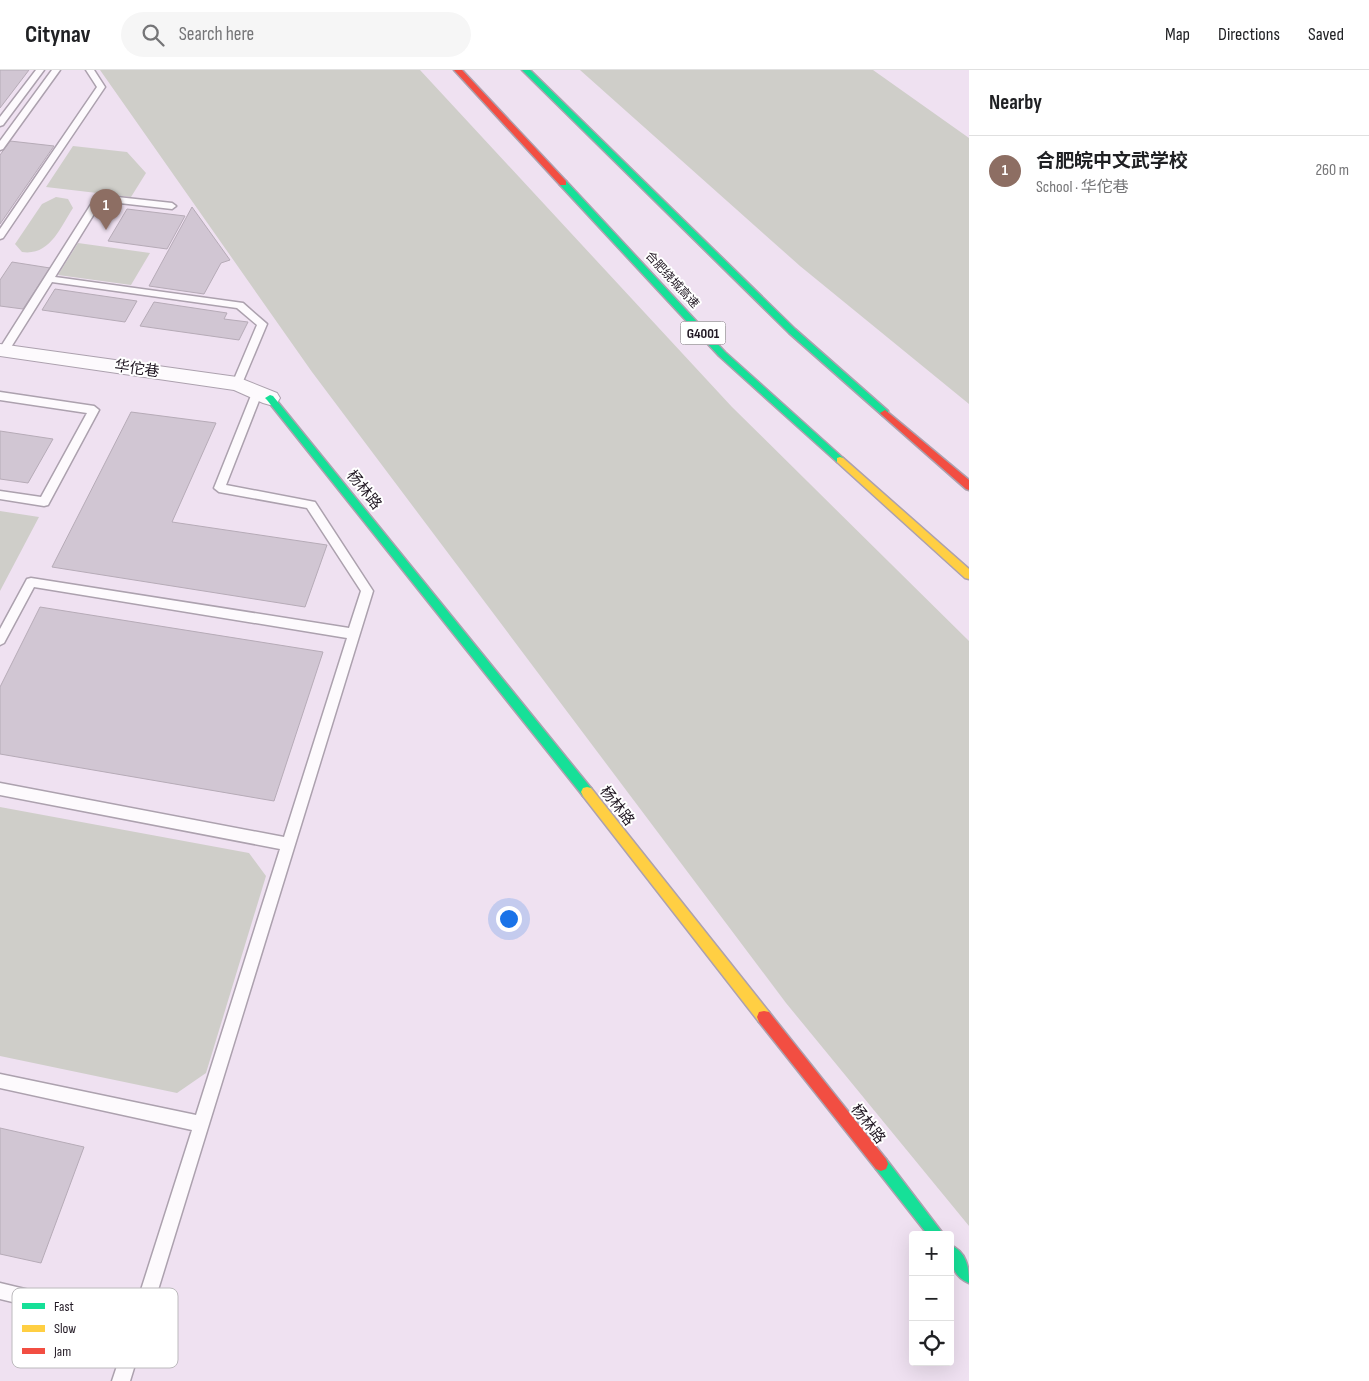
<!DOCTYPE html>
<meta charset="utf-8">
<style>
:root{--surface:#fff;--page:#f6f6f6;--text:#202124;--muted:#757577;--line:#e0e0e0;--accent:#7c3aed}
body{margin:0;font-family:"Sofia Sans Condensed","Noto Sans SC",sans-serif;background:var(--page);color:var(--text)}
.controls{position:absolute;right:15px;bottom:15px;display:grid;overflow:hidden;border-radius:5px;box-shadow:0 5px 20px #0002}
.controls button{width:45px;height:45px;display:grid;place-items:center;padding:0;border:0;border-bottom:1px solid var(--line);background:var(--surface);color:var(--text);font:25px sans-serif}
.you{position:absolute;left:508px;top:848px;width:18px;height:18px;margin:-12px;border:4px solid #fff;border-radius:50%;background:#1a73e8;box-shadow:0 0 0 8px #1a73e833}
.badge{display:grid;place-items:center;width:32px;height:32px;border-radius:50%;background:var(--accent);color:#fff;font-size:16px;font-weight:700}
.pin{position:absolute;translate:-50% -41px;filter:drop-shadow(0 1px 2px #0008)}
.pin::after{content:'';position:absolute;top:26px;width:18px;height:15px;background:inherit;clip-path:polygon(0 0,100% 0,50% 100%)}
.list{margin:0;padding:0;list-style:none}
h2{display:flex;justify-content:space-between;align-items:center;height:65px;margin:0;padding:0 20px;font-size:21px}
h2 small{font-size:16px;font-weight:400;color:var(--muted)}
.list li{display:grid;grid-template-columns:32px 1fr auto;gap:15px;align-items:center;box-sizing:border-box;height:70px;padding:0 20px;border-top:1px solid var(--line)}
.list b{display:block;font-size:19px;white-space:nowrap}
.list p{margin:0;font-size:16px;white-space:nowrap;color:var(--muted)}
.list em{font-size:16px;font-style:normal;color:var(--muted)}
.icon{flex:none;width:28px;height:28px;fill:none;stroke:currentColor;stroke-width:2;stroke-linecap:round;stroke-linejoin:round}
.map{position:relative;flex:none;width:969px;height:1311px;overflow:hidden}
header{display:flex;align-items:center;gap:30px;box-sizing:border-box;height:70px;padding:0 25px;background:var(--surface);border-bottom:1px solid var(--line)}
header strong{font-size:24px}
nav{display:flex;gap:28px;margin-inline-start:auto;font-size:18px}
.search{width:350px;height:45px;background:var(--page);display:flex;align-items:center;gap:12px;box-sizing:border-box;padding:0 18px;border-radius:28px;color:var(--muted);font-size:19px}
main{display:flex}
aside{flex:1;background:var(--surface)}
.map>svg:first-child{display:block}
.green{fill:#cfcec9}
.building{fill:#d1c6d3;stroke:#b6abb7}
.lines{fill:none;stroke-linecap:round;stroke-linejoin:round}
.lane-casing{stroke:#aca1ae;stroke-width:3}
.street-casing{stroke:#aca1ae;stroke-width:2}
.fast-casing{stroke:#aca1ae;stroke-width:3}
.slow-casing{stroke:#aca1ae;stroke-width:3}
.jam-casing{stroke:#aca1ae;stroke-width:3}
.lane{fill:#fdfafd;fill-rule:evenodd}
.street{fill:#fdfafd;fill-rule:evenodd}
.fast{fill:#16e098;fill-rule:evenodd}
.slow{fill:#ffcf43;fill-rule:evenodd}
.jam{fill:#f24e42;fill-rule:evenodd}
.labels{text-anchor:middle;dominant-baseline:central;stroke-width:4;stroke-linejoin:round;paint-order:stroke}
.far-street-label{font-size:12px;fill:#211823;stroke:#fff}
.shield{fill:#fff;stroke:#645d65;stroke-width:1}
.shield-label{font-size:14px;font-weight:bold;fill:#211823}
.street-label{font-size:15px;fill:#211823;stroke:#fff}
.key{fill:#fff;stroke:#bcbabd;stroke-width:1}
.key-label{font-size:14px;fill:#211823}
</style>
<header>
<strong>Citynav</strong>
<div class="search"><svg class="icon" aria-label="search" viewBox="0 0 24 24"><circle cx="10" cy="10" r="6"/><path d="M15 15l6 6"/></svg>Search here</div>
<nav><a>Map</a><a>Directions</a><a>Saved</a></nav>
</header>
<main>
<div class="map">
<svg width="969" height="1311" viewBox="0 0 969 1311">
<rect width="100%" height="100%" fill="#efe1f1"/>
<!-- green -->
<path class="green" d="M100,0H420L732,337L969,571V1156L786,933L312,302Z
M580,0H873L969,68V334L800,196Z
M73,76L127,82L146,103L131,127L46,117Z
M56,127L68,129L73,138C60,158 50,186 22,182L15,174L42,134Z
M78,173L150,183L131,215L58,205Z
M0,441L39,447L0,521Z
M0,737L249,783L266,806L206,1003L177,1023L0,986Z"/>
<!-- building -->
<path class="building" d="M0,0H29L0,38Z
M10,71L54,76L0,154V85Z
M192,137L230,190L221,193L204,224L149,216Z
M127,139L185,146L167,179L108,171Z
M12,192L50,198L23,239L0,236V210Z
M55,219L137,231L125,252L42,240Z
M154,232L227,243L224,249L248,252L239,270L140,256Z
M131,342L216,353L172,452L327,475L305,537L52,497Z
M0,361L53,369L28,413L0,409Z
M40,537L323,582L274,731L0,684V617Z
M0,1058L84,1077L41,1193L0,1184Z"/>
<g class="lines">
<defs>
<path id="lane" d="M36,0H44L3,55L0,56V47Z
M52,0H60L3,79L0,80V71Z
M86,0H94L105,17L3,168L0,169V159L97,17Z
M99,125L172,133L176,136L172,139L102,131L55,207L243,233L267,254L241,316L237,317L232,314L257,255L237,238L52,212L8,282H0V278L95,128Z
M257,319L262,323L226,415L315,432L373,521L130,1311H112L129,1260L0,1229V1213L133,1245L192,1060L0,1018V1004L196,1045L280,779L0,725V713L284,767L347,568L34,517L4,573L0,575V559L27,509L31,508L349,558L361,521L307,438L219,422L214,418L252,323Z
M0,322L94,336L99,340L48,435L44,436L0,429V421L41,427L87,343L0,330Z"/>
<path id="street" d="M0,274L237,307L277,323L280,328L277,333L270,335L263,333L234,320L0,286Z"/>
<path id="fast" d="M522,0H530L795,259L888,341V345H882L789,263Z
M560,111H566L725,282L843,388V392H837L719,286L560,115Z
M270,325L273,326L591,718L593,722L591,726L587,727L583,726L267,330L265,328Z
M881,1087L886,1089L944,1165H928L876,1099L874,1094L876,1089Z
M950,1175C967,1182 969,1198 969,1213C952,1206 950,1191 950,1175Z"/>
<path id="slow" d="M840,387L843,388L969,499V509L965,508L837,392V388Z
M587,717L591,718L769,942L771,947L769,952L764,953L759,952L583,726L581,722L583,718Z"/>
<path id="jam" d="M454,0H462L566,111V115H560Z
M885,340L969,410V420L966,419L882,345L880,343Z
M764,941L769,942L886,1089L888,1094L886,1099L881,1101L876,1099L759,952L757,947L759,942Z"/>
</defs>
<!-- lane casing -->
<use href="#lane" class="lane-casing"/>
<!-- street casing -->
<use href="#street" class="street-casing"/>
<!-- fast casing -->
<use href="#fast" class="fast-casing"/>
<!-- slow casing -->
<use href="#slow" class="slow-casing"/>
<!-- jam casing -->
<use href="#jam" class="jam-casing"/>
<!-- lane -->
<use href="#lane" class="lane"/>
<!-- street -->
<use href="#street" class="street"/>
<!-- fast -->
<use href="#fast" class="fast"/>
<!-- slow -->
<use href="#slow" class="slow"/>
<!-- jam -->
<use href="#jam" class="jam"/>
</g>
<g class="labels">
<!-- far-street labels -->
<g class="far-street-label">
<text transform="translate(672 210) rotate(47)">合肥绕城高速</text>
</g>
<!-- shield labels -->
<rect class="shield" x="680.5" y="251.5" width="45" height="23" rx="4"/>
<g class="shield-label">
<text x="703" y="263">G4001</text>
</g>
<!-- street labels -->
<g class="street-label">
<text transform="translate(137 299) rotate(8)">华佗巷</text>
<text transform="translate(364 420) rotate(51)">杨林路</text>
<text transform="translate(617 736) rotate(52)">杨林路</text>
<text transform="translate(868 1054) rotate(52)">杨林路</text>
</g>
</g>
<!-- legend -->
<rect x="12" y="1218" width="166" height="80" rx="8" class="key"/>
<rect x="22" y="1233" width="23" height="6" fill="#16e098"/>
<rect x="22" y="1255" width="23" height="7" fill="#ffcf43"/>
<rect x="22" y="1278" width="23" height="6" fill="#f24e42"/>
<g class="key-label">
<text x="54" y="1241">Fast</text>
<text x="54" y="1263">Slow</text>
<text x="54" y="1286">Jam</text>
</g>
</svg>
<div class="controls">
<button>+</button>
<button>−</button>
<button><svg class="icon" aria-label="locate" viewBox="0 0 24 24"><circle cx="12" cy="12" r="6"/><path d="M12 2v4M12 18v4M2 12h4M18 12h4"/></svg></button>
</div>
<div class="you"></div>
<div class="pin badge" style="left:106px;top:160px;background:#8d6e63">1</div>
</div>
<aside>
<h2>Nearby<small></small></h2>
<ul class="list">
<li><span class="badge" style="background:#8d6e63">1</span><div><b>合肥皖中文武学校</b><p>School · 华佗巷</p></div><em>260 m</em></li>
</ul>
</aside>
</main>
